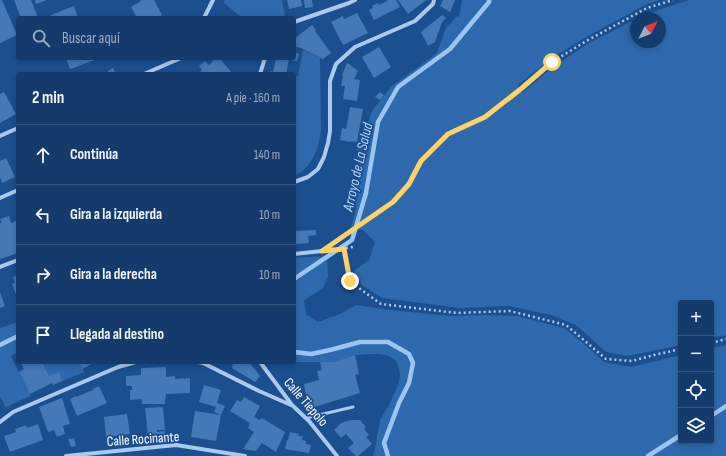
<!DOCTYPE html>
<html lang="es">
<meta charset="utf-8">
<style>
:root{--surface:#143b6b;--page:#1d4271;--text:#f1f3f6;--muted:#9dadc1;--line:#33557e}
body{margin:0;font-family:"Sofia Sans Condensed",sans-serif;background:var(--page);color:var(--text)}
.controls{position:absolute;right:12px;bottom:12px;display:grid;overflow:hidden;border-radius:4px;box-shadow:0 2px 6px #0003}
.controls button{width:36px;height:36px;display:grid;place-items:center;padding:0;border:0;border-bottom:1px solid var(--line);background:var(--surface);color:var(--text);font:20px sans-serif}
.compass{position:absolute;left:630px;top:12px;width:36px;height:36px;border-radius:50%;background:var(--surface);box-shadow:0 2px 6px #0003;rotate:48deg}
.stop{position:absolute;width:12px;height:12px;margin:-9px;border:3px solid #ffd166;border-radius:50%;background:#fff}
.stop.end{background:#ffd166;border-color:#fff;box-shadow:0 1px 4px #0008}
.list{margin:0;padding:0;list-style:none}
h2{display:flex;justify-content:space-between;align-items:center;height:52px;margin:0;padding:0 16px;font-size:17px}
h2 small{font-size:13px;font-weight:400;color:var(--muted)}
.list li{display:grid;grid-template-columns:26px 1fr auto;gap:12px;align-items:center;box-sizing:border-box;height:60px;padding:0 16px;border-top:1px solid var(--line)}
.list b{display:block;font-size:15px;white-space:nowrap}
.list em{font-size:13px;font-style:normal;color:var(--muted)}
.icon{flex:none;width:22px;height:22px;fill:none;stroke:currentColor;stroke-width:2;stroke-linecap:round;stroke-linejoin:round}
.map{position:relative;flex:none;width:726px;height:456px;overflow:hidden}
.search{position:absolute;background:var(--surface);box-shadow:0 2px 6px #0003;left:16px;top:16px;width:280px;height:44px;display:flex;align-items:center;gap:10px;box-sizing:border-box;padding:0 14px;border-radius:4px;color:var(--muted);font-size:15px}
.panel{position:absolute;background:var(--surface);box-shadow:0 2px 6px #0003;left:16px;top:72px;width:280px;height:292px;border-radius:4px}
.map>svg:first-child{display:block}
.green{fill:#2e69ad}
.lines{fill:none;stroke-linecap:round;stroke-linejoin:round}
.stream{stroke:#9cc4f0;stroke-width:4.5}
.building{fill:#4478b7}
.path{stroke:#a9c9ee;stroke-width:2.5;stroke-dasharray:2 3;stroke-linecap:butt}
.lane{stroke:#a9c9ee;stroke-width:3}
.street{stroke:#a9c9ee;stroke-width:4}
.route{stroke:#ffd166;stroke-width:5}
.labels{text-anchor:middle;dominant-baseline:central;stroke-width:3.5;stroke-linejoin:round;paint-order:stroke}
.street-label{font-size:14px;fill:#fff;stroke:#1b4f8f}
.water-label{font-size:15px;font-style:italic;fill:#b5d3f5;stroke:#1b4f8f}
</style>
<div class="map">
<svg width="726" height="456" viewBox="0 0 726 456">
<rect width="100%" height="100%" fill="#1b4f8f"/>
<!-- green -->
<path class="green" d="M225,0H282L285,15L279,18H242L223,2Z
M462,0H660L647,4L588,36L552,58L518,85L522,93L553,67L589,43L636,19V42H660V18H639L646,14L689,0H726V335L711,338V303H681V345L628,356L606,352L576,325L551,315L508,306L460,308L382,298L362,285L354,271L369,260L375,242L363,230L351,228L356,208L357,146L360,148L371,114L374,108L391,87L437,53L446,28L457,16L459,17Z
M303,50L320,58L321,128C320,146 313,166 296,175L294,169V75L298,76Z
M327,256L328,277L323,288L304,300L306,314L318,322L340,314L356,305L391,310L450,316L484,315L517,316L564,328L583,343L604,362L631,367L681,355V441H711V348L726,345V456H373L374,454L380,420L389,405L399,383L400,374L398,366L396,361L389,356L380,354H370L355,355L334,362H294V258Z
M18,322V352L11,356L31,396L12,404L6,408L0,396V328Z
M42,362H79L84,372L53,385Z"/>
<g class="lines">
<!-- stream -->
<path class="stream" d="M294,279L352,240L366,193L378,122L398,87L450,49L489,2V0
M0,345L18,336
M294,352L311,354L330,350L360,342H388L409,354L413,363L409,383L399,403L384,443L388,456
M711,416L726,406
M648,456L681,435"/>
</g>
<!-- building -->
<path class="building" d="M0,0H2L17,35L0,43Z
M14,0H31L38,18H21Z
M35,0H47L36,4Z
M141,0H154L162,15L157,18H137L131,7L141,1Z
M287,0H301L302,6L289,9Z
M304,0H312L313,7L305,8Z
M387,0H396L400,7L374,20L369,10L373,8L372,6L378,3L379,5L387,1Z
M398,0H426L408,14Z
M443,0H455L450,12L440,6Z
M74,6L78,18H52L51,15Z
M357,13L368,33L343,45L331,22L343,16L344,19Z
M442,15L446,18L442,22L435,42L428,46L421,32Z
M312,25L316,30L315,31L331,53L323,59L301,48L294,46V39Z
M379,47L391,67L374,78L362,57Z
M294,52L299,54L297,61L289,60L286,74H269L270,71L273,72L276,58H294Z
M66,58H94L95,60L70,69Z
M216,58H219L233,74H198L202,70L199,66L205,61L209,65Z
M347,63L349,64L358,71L354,79L360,80L357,101L343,99L345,86H341L343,76L342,75Z
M113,68L116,74H109L108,71Z
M4,92L16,114L0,123V94Z
M380,92L384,95L380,100L375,97Z
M350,107L363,109L357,142L351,141V142L340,140L342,128L346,129Z
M6,158L15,177L2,183L0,177V161Z
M9,216L11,223L18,220V253L0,259V223H2L0,219Z
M316,230V235L308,236L309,243L294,244V231Z
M18,275V300L12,284L15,283L13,277Z
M0,292L5,306L0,308Z
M355,355L359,374L355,375L360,393L308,409L304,384L319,380L317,371L322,370L320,362H334Z
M25,362H42L49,376L59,372L62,381L53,385L52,383L30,394L19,372L24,369L21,364Z
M79,362H96L82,369Z
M233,362H249L260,376L255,382L232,368Z
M166,367V377L175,376V379L190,378V393L166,394L165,404H142V399L130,400V390H132V386H126V376L141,375V368Z
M204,385L221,390L217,403L225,406L221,415L216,441L191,437L195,411L221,415L214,412L216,407L199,402Z
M99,386L107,403L77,416L70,399L76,396V397L93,390V389Z
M244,397L260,406L254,417L260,420L262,418L285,432L276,452L262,443L256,451L243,449L254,432L248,428L250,423L230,411L237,400L241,402Z
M62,398L70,424L63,426L65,434L57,437L54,430L48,432L39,407Z
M163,407L165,430H157V432L165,431V434L148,435L145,408Z
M127,414L130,434L106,437L104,417Z
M351,420H360L366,427L364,429L369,435L366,437L372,444L358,456H356L348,448L354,443L346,434L341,438L334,430L341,423Z
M38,424L43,440L10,452L4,436L16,432L15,429L26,425L27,428Z
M290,432L299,434L298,436H303L302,440L306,441V444L311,445L309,453L285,449L287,440H288Z
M74,438L76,446L71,447L68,439Z"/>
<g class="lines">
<!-- path -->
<path class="path" d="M329,247L393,201L409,185L421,161L448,134L485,117L522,88L552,62L588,40L647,8L673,0
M344,249L349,281L381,304L457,313L510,311L566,325L606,359L632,361L654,355L681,349
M331,250L353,247
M711,343L726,339"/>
<!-- lane -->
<path class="lane" d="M306,418L353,407"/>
<!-- street -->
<path class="street" d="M204,18L213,0
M294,22L349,3L355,0
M144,74L181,58
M260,74L265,58
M0,136L18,128
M294,182L308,177L318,169L324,157L328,143L330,131V81L336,64L355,47L415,21L433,4L434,0
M0,198L18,190
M294,254L322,251
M0,267L18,260
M198,362L203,363L259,391L291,405
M260,362L292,405L309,421L337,456
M0,422L13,412L118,367L136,362
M66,456L176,445L245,456"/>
</g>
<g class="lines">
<!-- route -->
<path class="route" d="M350,281L344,249L322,251L393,202L409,184L421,161L448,134L485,117L522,88L552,62"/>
</g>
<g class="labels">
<!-- street labels -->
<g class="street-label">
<text transform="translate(306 402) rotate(49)">Calle Tiepolo</text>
<text transform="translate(143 439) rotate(-4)">Calle Rocinante</text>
</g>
<!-- water labels -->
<g class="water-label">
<text transform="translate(358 167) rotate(-77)">Arroyo de La Salud</text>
</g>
</g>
</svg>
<div class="controls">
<button>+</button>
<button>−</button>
<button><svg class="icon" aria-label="locate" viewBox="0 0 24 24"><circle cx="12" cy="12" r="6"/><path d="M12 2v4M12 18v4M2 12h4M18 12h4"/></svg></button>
<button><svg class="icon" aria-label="layers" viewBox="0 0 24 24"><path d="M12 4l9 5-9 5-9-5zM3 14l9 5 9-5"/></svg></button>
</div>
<svg class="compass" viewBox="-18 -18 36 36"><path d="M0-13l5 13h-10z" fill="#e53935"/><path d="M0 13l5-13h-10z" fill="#9dadc1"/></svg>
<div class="stop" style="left:552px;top:62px"></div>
<div class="stop end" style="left:350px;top:281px"></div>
<div class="search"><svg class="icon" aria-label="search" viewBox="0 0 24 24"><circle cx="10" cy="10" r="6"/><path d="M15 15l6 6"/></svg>Buscar aquí</div>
<section class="panel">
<h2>2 min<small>A pie · 160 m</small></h2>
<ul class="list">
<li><svg class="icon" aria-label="ahead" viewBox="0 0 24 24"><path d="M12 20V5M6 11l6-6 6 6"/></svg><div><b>Continúa</b></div><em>140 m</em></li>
<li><svg class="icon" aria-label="left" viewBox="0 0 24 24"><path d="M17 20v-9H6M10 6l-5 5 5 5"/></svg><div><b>Gira a la izquierda</b></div><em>10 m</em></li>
<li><svg class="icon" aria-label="right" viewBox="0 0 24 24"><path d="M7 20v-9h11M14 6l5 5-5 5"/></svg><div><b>Gira a la derecha</b></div><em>10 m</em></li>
<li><svg class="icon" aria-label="arrive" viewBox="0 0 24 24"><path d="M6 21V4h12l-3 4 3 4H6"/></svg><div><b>Llegada al destino</b></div></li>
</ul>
</section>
</div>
